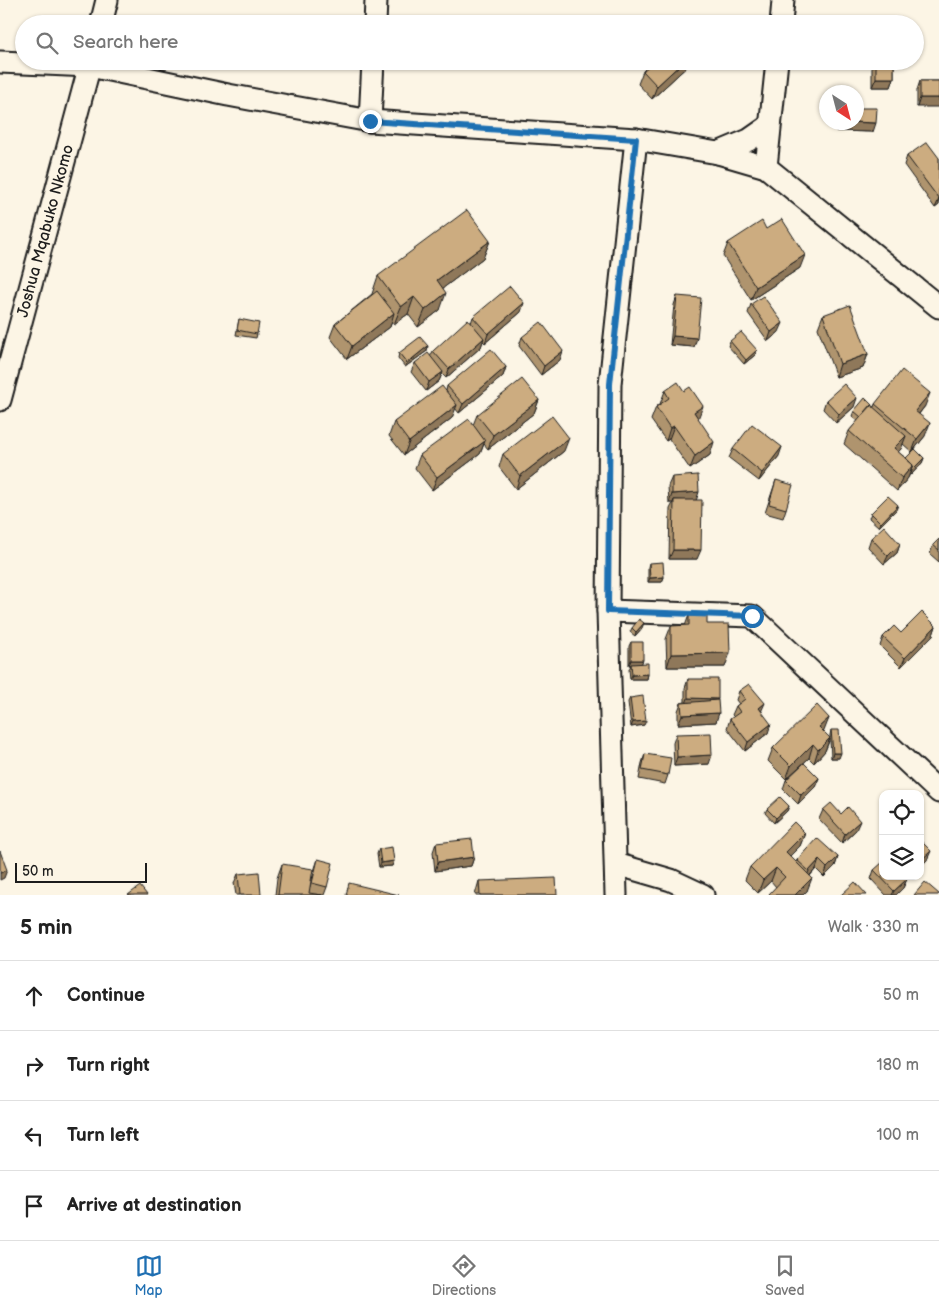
<!DOCTYPE html>
<meta charset="utf-8">
<style>
:root{--surface:#fff;--page:#f6f6f6;--text:#222;--muted:#767676;--line:#e0e0e0;--accent:#1f6fb2}
body{margin:0;font-family:"Balsamiq Sans",sans-serif;background:var(--page);color:var(--text)}
.controls{position:absolute;right:15px;bottom:15px;display:grid;overflow:hidden;border-radius:10px;box-shadow:0 1px 4px #0004}
.controls button{width:45px;height:45px;display:grid;place-items:center;padding:0;border:0;border-bottom:1px solid var(--line);background:var(--surface);color:var(--text);font:25px sans-serif}
.compass{position:absolute;left:819px;top:85px;width:45px;height:45px;border-radius:50%;background:var(--surface);box-shadow:0 1px 4px #0004;rotate:144deg}
.scale{position:absolute;left:15px;bottom:12px;width:132px;box-sizing:border-box;padding-left:5px;border:2px solid #1c1c1c;border-top:0;font-size:14px;line-height:18px;white-space:nowrap;color:#1c1c1c;-webkit-text-stroke:4px #fcf5e5;paint-order:stroke}
.stop{position:absolute;width:15px;height:15px;margin:-11px;border:4px solid #1f6fb2;border-radius:50%;background:#fff}
.stop.end{background:#1f6fb2;border-color:#fff;box-shadow:0 1px 5px #0008}
.list{margin:0;padding:0;list-style:none}
h2{display:flex;justify-content:space-between;align-items:center;height:65px;margin:0;padding:0 20px;font-size:21px}
h2 small{font-size:16px;font-weight:400;color:var(--muted)}
.list li{display:grid;grid-template-columns:32px 1fr auto;gap:15px;align-items:center;box-sizing:border-box;height:70px;padding:0 20px;border-top:1px solid var(--line)}
.list b{display:block;font-size:19px;white-space:nowrap}
.list em{font-size:16px;font-style:normal;color:var(--muted)}
.icon{flex:none;width:28px;height:28px;fill:none;stroke:currentColor;stroke-width:2;stroke-linecap:round;stroke-linejoin:round}
.map{position:relative;flex:none;width:939px;height:895px;overflow:hidden}
.search{position:absolute;background:var(--surface);box-shadow:0 1px 4px #0004;left:15px;right:15px;top:15px;height:55px;display:flex;align-items:center;gap:12px;box-sizing:border-box;padding:0 18px;border-radius:28px;color:var(--muted);font-size:19px}
.sheet{height:345px;background:var(--surface)}
nav{display:flex;justify-content:space-around;align-items:center;box-sizing:border-box;height:70px;border-top:1px solid var(--line);background:var(--surface);font-size:14px;color:var(--muted)}
nav a{display:grid;justify-items:center;gap:2px}
nav .on{color:var(--accent)}
.map>svg:first-child{display:block}
.lines{fill:none;stroke-linecap:round;stroke-linejoin:round}
.minor-casing{stroke:#1c1c1c;stroke-width:25}
.minor{stroke:#fcf5e5;stroke-width:21}
.wall{fill:#af946e;stroke:#1c1c1c;fill-rule:evenodd}
.shaded-wall{fill:#8f785a;stroke:#1c1c1c}
.building{fill:#ccac80;stroke:#1c1c1c}
.route{stroke:#1f6fb2;stroke-width:6}
.labels{text-anchor:middle;dominant-baseline:central;stroke-width:4.5;stroke-linejoin:round;paint-order:stroke}
.street-label{font-size:16px;fill:#1c1c1c;stroke:#fcf5e5}
</style>
<div class="map">
<svg width="939" height="895" viewBox="0 0 939 895">
<rect width="100%" height="100%" fill="#fcf5e5"/>
<filter id="ink" filterUnits="userSpaceOnUse"><feTurbulence type="fractalNoise" baseFrequency=".02" numOctaves="2"/><feDisplacementMap in="SourceGraphic" scale="10" xChannelSelector="R" yChannelSelector="G"/><feConvolveMatrix kernelMatrix="1 2 1 2 8 2 1 2 1" color-interpolation-filters="sRGB"/></filter>
<g filter="url(#ink)">
<g class="lines">
<defs>
<g id="minor">
<path d="M101,24L107,0"/>
<path d="M375,24L376,0"/>
<path d="M781,24L783,0"/>
<path d="M0,62L90,66L228,95L370,121L636,139L718,153L766,167L939,307"/>
<path d="M370,121L373,61"/>
<path d="M718,153L749,140L769,126"/>
<path d="M766,167L777,61"/>
<path id="s1" d="M0,400L91,61"/>
<path d="M608,611L752,616L939,792"/>
<path d="M616,864L671,880L703,895"/>
<path d="M616,895L608,611L610,384L636,139"/>
</g>
</defs>
<!-- minor casing -->
<use href="#minor" class="minor-casing"/>
<!-- minor -->
<use href="#minor" class="minor"/>
</g>
<!-- wall -->
<path class="wall" d="M494,61H528L525,69H494Z
M647,61H693L652,99L638,84L643,71L650,65Z
M860,61H894V78L891,87H872V62H860Z
M920,81H939L917,107V90Z
M836,122H856L873,132L836,131Z
M907,156L939,158V205L935,208L904,165Z
M766,229L800,268L751,300L723,256L728,243Z
M490,241L483,258L443,288L440,310L418,327L408,314L394,324L392,321L390,327L347,359L330,337L335,324L372,294L378,276Z
M677,296L694,347L670,345L674,305Z
M751,304L779,332L768,341L748,313Z
M521,312L485,343L483,341L481,347L446,378L442,374L439,381L426,391L411,372L415,363L430,357L433,351L471,323L473,317Z
M823,315L868,354L863,368L836,377L818,328Z
M239,319L257,334L256,338L236,335Z
M522,337L560,360L541,375L519,346Z
M730,341L757,350L755,355L744,364L728,346Z
M427,351L405,367L398,358L399,353Z
M506,367L503,376L459,413L455,408L452,418L404,455L389,436L394,422L446,391L447,386Z
M665,391L698,419L710,455L690,469L669,439L666,441L651,420L656,407L660,404Z
M539,400L534,413L488,449L484,444L480,454L432,490L415,468L420,455L473,425L477,415Z
M826,400L854,407L836,423L823,409Z
M875,404L925,406L919,414L925,436L913,451L924,458L922,463L911,475L910,474L908,478L897,491L844,444L849,431L858,421L852,416L854,411L872,406L874,407ZM903,444L912,452L906,458L898,452L901,449Z
M733,449L779,456L759,481L729,458Z
M564,451L516,489L499,467L503,454Z
M672,477L696,500L697,559H669L670,509L673,503H669L668,486Z
M776,480L786,509L783,518L765,513Z
M896,510L879,527L869,518L871,513Z
M871,538L900,544L897,553L884,564L868,547Z
M939,539V562L930,554L933,545Z
M649,563L664,577L662,582H648V567Z
M689,615L707,624L725,667H667L666,639L671,626H685Z
M936,626L933,635L901,667L880,646L883,637Z
M632,628H642L635,636L630,632Z
M631,642L641,664L648,674L647,679H630L629,669L631,665H629V646Z
M688,679L717,700L716,722L678,724V711L681,703L685,702V688Z
M739,691L762,711L768,733L745,751L727,728L730,719L734,717L732,715L736,706L739,704L736,700Z
M630,698L644,725L631,727L628,702Z
M829,718L823,731L830,738V735L831,730L839,758H831L830,739L825,751L814,763L809,758L786,779L768,761L773,748Z
M676,734L709,764L674,766L673,743Z
M645,754L668,775L665,784L639,779L642,763Z
M819,778L815,787L798,804L783,789L786,780Z
M789,806L787,811L774,823L765,813L767,809Z
M823,810L856,830L842,843L819,819Z
M805,833L800,846L790,856L796,862L797,860L838,857L835,866L824,877L816,869L810,876L807,891L803,895H769L776,887L771,881L758,893L745,880L750,867Z
M436,843L474,857L471,866L435,871L433,852Z
M379,849L394,861L392,866L379,867L377,854Z
M318,859L327,887L324,895H275L277,878L282,864L310,887L315,868Z
M874,870L907,879L903,888L896,895H886L871,879Z
M238,874L261,895H236L234,883Z
M479,881L557,895H475Z"/>
<!-- shaded-wall -->
<path class="shaded-wall" d="M497,61H528L525,69H494Z
M684,61H693L652,99L657,86Z
M861,61H873L860,62Z
M876,78H894L891,87H872Z
M920,98H939V107H917Z
M839,122L876,123L873,132L836,131Z
M939,199V205L935,208Z
M490,241L483,258L430,298L437,280Z
M805,255L800,268L751,300L756,287Z
M446,293L440,310L418,327L425,310Z
M414,297L408,314L394,324L401,307Z
M524,303L521,312L485,343L488,334Z
M394,313L390,327L347,359L352,346Z
M783,323L779,332L768,341L771,332Z
M673,336L697,338L694,347L670,345Z
M484,338L481,347L446,378L449,369Z
M428,346L427,351L405,367L407,363Z
M757,350L755,355L744,364L746,360Z
M563,351L560,360L541,375L544,366Z
M868,354L863,368L836,377L840,364Z
M506,367L503,376L459,413L463,404Z
M443,372L439,381L426,391L429,382Z
M930,393L925,406L911,424L915,411Z
M857,398L854,407L836,423L839,414Z
M539,400L534,413L488,449L493,435Z
M457,405L452,418L404,455L409,442Z
M703,406L698,419L694,412Z
M930,423L925,436L912,452L917,439Z
M674,426L669,439L666,441L670,428Z
M906,436L901,449L889,462L894,448Z
M569,438L564,451L516,489L520,476Z
M485,441L480,454L432,490L437,477Z
M714,442L710,455L690,469L695,456Z
M782,447L779,456L759,481L762,473Z
M924,458L922,463L911,475L912,470Z
M913,465L908,478L897,491L902,478Z
M699,492L696,501L674,500L673,503H669L672,494Z
M898,505L896,510L879,527L881,523Z
M900,544L897,553L884,564L888,556Z
M673,550H701L697,559H669Z
M664,577L662,582H648L650,578Z
M644,623L642,628L635,636L636,632Z
M936,626L933,635L901,667L905,658Z
M730,653L725,667H667L671,654Z
M631,660H643L641,665H629Z
M648,674L647,679H630L632,675Z
M688,698L718,699L715,707H685Z
M765,703L761,712L759,708Z
M719,713L716,722L678,724L682,715Z
M829,718L824,731L814,740L819,727Z
M646,721L644,725L631,727L633,722Z
M771,724L768,733L745,751L748,742Z
M830,738L825,751L814,763L818,750Z
M813,744L809,758L786,779L791,766Z
M833,753H841L839,758H831Z
M712,755L709,764L674,766L677,757Z
M819,778L815,787L798,804L801,795Z
M789,806L787,811L774,823L776,818Z
M860,821L856,830L842,843L845,834Z
M805,833L800,846L781,865L786,852Z
M931,851L927,860L920,867V861Z
M474,857L471,866L435,871L438,862Z
M838,857L835,866L824,877L827,868Z
M819,860L816,869L805,880L809,871Z
M394,861L392,866L379,867L381,863Z
M776,868L771,881L758,893L763,880Z
M7,870L4,878L0,880V873Z
M812,878L807,891L803,895H795Z
M907,879L903,888L896,895H892L894,891Z"/>
<!-- building -->
<path class="building" d="M498,17H530L529,24H498Z
M687,17L693,24H679Z
M560,20L581,22V24H560Z
M654,61H684L657,86L643,71Z
M876,61H894V78H876Z
M920,81H939V98H920Z
M856,108H877L876,123L853,122H856Z
M927,142L939,158V199L907,156Z
M467,210L490,241L437,280L446,293L425,310L414,297L401,307L378,276Z
M782,219L805,255L756,287L728,243L762,221L766,229Z
M510,286L524,303L488,334L473,317Z
M377,291L394,313L352,346L335,324Z
M677,296L701,298L697,338L673,336Z
M763,296L783,323L771,332L751,304Z
M850,305L868,354L840,364L823,315Z
M239,319L259,323L257,334L237,330Z
M468,319L484,338L449,369L433,351Z
M541,322L563,351L544,366L522,337Z
M741,332L757,350L746,360L730,341Z
M420,337L428,346L407,363L399,353Z
M491,349L506,367L463,404L447,386Z
M428,353L443,372L429,382L415,363Z
M902,370L930,393L915,411L930,423L917,439L875,404Z
M522,379L539,400L493,435L477,415Z
M678,382L684,391L690,387L703,406L694,412L714,442L695,456L674,426L670,428L656,407L669,398L665,391Z
M844,384L857,398L839,414L826,400Z
M442,386L457,405L409,442L394,422Z
M865,398L872,405L861,417L854,411Z
M871,405L906,436L894,448L913,465L902,478L849,431Z
M552,416L569,438L520,476L503,454Z
M469,419L485,441L437,477L420,455Z
M752,424L782,447L762,473L733,449Z
M915,449L924,458L912,470H911L913,465L906,458Z
M698,475L699,492L672,494V477Z
M776,480L793,485L786,509L769,504Z
M888,496L898,505L881,523L871,513Z
M674,500H702L701,550H673Z
M884,526L900,544L888,556L871,538Z
M939,539V550L933,545Z
M663,562L664,577L650,578L649,563Z
M922,612L936,626L905,658L883,637L894,626L901,633Z
M707,614V624H729L730,653L671,654V626L689,625V615Z
M639,619L644,623L636,632L632,628Z
M631,642H643V660H631Z
M648,663V674L632,675L631,664Z
M688,679H718V699L688,698Z
M749,684L765,703L759,708L771,724L748,742L730,719L740,712L736,706L745,699L739,691Z
M643,696L646,721L633,722L630,698Z
M718,700L719,713L682,715L681,703Z
M817,705L829,718L819,727L830,738L818,750L813,744L791,766L773,748Z
M831,730H839L841,753H833Z
M711,733L712,755L677,757L676,734Z
M645,754L671,758L668,775L642,770Z
M804,763L819,778L801,795L786,780Z
M780,797L789,806L776,818L767,809Z
M831,803L841,814L848,807L860,821L845,834L823,810Z
M794,822L805,833L786,852L812,878L795,895H770L769,894L785,877L776,868L763,880L750,867Z
M817,838L838,857L827,868L819,860L809,871L797,860Z
M472,839L474,857L438,862L436,843Z
M920,840L931,851L920,861Z
M392,847L394,861L381,863L379,849Z
M0,851L7,870L0,873Z
M318,859L333,863L327,887L312,883Z
M883,862V876H904L907,879L894,891L874,870Z
M282,864L313,869L309,893L322,895H278Z
M259,872L261,895H240L238,874Z
M556,878L557,895H480L479,881Z
M855,882L867,895H841Z
M925,882L939,894L938,895H914Z
M349,883L399,895H346Z
M140,886L147,895H128Z"/>
</g>
<g class="lines" filter="url(#ink)">
<!-- route -->
<path class="route" d="M370,121L636,139L610,384L608,611L752,616"/>
</g>
<g class="labels">
<!-- street labels -->
<g class="street-label">
<text stroke="none"><textPath href="#s1" startOffset="175">Joshua Mqabuko Nkomo</textPath></text>
</g>
</g>
</svg>
<div class="controls">
<button><svg class="icon" aria-label="locate" viewBox="0 0 24 24"><circle cx="12" cy="12" r="6"/><path d="M12 2v4M12 18v4M2 12h4M18 12h4"/></svg></button>
<button><svg class="icon" aria-label="layers" viewBox="0 0 24 24"><path d="M12 4l9 5-9 5-9-5zM3 14l9 5 9-5"/></svg></button>
</div>
<svg class="compass" viewBox="-18 -18 36 36"><path d="M0-13l5 13h-10z" fill="#e53935"/><path d="M0 13l5-13h-10z" fill="#767676"/></svg>
<div class="scale">50 m</div>
<div class="stop" style="left:752px;top:616px"></div>
<div class="stop end" style="left:370px;top:121px"></div>
<div class="search"><svg class="icon" aria-label="search" viewBox="0 0 24 24"><circle cx="10" cy="10" r="6"/><path d="M15 15l6 6"/></svg>Search here</div>
</div>
<section class="sheet">
<h2>5 min<small>Walk · 330 m</small></h2>
<ul class="list">
<li><svg class="icon" aria-label="ahead" viewBox="0 0 24 24"><path d="M12 20V5M6 11l6-6 6 6"/></svg><div><b>Continue</b></div><em>50 m</em></li>
<li><svg class="icon" aria-label="right" viewBox="0 0 24 24"><path d="M7 20v-9h11M14 6l5 5-5 5"/></svg><div><b>Turn right</b></div><em>180 m</em></li>
<li><svg class="icon" aria-label="left" viewBox="0 0 24 24"><path d="M17 20v-9H6M10 6l-5 5 5 5"/></svg><div><b>Turn left</b></div><em>100 m</em></li>
<li><svg class="icon" aria-label="arrive" viewBox="0 0 24 24"><path d="M6 21V4h12l-3 4 3 4H6"/></svg><div><b>Arrive at destination</b></div></li>
</ul>
</section>
<nav>
<a class="on"><svg class="icon" aria-label="map" viewBox="0 0 24 24"><path d="M3 6l6-2 6 2 6-2v14l-6 2-6-2-6 2zM9 4v14M15 6v14"/></svg>Map</a>
<a><svg class="icon" aria-label="directions" viewBox="0 0 24 24"><path d="M12 3l9 9-9 9-9-9zM9 14v-3h6M13 9l2 2-2 2"/></svg>Directions</a>
<a><svg class="icon" aria-label="saved" viewBox="0 0 24 24"><path d="M7 4h10v16l-5-4-5 4z"/></svg>Saved</a>
</nav>
